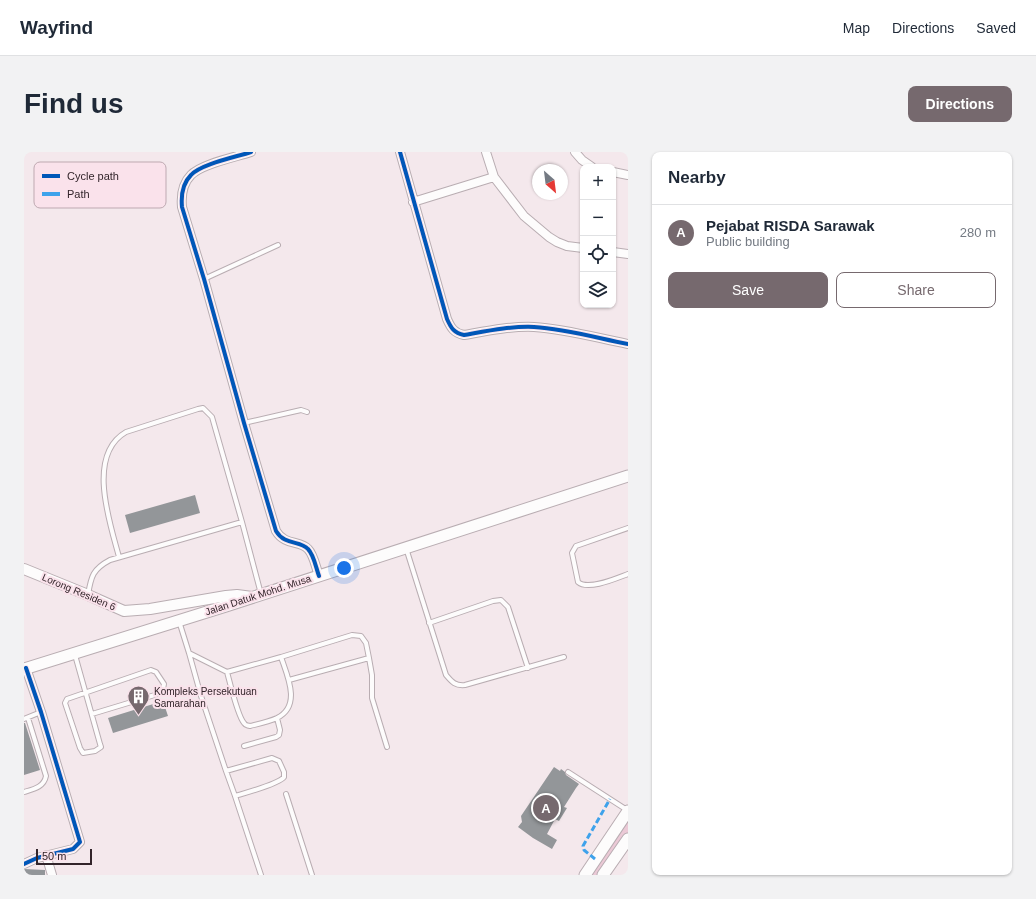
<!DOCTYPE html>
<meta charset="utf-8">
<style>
:root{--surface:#fff;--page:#f2f2f3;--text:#1f2937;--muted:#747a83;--line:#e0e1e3;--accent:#76696e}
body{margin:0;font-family:Helvetica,sans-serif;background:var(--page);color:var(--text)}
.controls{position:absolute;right:12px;top:12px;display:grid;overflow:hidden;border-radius:8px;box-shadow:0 1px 3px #0004}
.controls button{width:36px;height:36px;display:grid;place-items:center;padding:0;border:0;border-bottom:1px solid var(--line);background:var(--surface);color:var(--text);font:20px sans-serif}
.compass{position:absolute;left:508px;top:12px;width:36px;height:36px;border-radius:50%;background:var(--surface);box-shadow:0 1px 3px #0004;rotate:152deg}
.scale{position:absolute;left:12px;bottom:10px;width:56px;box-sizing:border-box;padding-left:4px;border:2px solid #32242a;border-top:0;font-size:11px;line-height:14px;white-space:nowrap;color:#32242a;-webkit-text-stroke:3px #fae2eb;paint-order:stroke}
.you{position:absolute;left:320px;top:416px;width:14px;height:14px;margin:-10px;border:3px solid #fff;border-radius:50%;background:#1a73e8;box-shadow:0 0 0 6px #1a73e833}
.badge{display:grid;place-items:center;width:26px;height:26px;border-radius:50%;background:var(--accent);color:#fff;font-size:13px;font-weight:700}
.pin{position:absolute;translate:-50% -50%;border:2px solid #fff;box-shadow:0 1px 4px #0006}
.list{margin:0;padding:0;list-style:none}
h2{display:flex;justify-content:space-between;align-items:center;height:52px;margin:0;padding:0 16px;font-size:17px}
h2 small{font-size:13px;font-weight:400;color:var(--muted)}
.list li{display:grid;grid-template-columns:26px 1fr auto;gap:12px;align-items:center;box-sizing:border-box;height:56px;padding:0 16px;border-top:1px solid var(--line)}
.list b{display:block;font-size:15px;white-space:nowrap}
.list p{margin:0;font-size:13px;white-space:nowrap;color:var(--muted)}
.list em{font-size:13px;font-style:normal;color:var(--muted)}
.actions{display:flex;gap:8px;padding:12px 16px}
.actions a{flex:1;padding:9px 0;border:1px solid var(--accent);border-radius:8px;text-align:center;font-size:14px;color:var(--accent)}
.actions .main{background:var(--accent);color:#fff}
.icon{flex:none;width:22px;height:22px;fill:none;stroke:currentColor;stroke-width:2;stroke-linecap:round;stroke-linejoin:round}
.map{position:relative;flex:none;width:604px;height:723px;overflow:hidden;border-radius:8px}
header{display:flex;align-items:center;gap:24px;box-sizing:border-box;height:56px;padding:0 20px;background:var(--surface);border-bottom:1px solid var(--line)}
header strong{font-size:19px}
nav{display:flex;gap:22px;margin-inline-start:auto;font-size:14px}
.intro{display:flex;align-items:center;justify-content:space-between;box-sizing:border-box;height:96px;padding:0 24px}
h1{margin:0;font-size:28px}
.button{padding:10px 18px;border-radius:8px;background:var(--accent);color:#fff;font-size:14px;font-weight:700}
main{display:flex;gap:24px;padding:0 24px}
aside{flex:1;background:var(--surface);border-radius:8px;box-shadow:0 1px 3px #0004}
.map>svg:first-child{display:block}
.green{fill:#ebc9d6}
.building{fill:#939699}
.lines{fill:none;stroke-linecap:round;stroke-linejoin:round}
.service-casing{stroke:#b9adb2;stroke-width:6}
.minor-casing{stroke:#b9adb2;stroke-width:10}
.tertiary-casing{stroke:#b9adb2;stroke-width:12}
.secondary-casing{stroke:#b9adb2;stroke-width:13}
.service{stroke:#fdfcfc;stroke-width:4}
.minor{stroke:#fdfcfc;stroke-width:8}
.tertiary{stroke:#fdfcfc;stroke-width:10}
.secondary{stroke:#fdfcfc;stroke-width:11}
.quiet{stroke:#3ea2eb;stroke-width:3;stroke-dasharray:6 3;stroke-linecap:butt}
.cycleway-casing{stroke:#fae2eb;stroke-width:6}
.cycleway{stroke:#0057b8;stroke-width:4}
.labels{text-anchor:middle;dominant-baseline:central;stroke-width:4;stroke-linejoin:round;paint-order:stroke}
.street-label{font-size:10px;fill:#32242a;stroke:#fae2eb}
.poi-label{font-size:10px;fill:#32242a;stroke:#fae2eb;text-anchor:start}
.key{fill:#fae2eb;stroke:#bea9b1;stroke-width:1}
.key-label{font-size:11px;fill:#32242a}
</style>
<header>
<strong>Wayfind</strong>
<nav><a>Map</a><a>Directions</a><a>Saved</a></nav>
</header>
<div class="intro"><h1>Find us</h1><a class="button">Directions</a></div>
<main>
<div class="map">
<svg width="604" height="723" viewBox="0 0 604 723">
<rect width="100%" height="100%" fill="#f4e8ec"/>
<!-- green -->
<path class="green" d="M604,668V684L577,723H566Z"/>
<!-- building -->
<path class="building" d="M171,343L176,361L106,381L101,363Z
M139,549L144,564L89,581L84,566Z
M0,571H1L16,618L0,623Z
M530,615L536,619L537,617L541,620L542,623L555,632L552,636L540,655L543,656L535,669L531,667L523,682L533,688L528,697L509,686L494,675L498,670L497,664Z
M0,717L21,718V723H0Z"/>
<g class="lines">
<defs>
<path id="service" d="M180,127L254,93
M220,271L277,258L283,260
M604,376L552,394L548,401L554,430C564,439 593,426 604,422
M382,396L422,523C428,530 431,534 441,533L540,505
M95,405C86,371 62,303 102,280L174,257L179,256L188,265L218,370
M64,443C67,424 69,417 86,408L218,370L237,442
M155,469L165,501L203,520L257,505C263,523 278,554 253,566C244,570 234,572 226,574C222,573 222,574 220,571C214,565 206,531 203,520
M405,471L469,449L477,448L484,455L504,516
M165,501L177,544L202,619L248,606L255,609L260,620V625C255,632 221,641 211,644L202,619
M51,503L76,592L77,595L71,599L59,601L56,596L41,551L43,547L127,518L132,520L140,532L139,537L134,542L68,562
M257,505L328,483L337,484L342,491L345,506L265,528
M345,506L348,523V546L363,595
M0,567L17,560
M220,594L252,585L255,583L256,578L253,566
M544,620L603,658
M0,640C10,637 20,635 22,624L4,566
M262,642L288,723
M211,644L237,723"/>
<path id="minor" d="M227,0C212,5 177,12 167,23C159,31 157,44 158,55L180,127L220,271L252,379C261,394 276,388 284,397C290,403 292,416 295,424
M376,0L423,167C427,176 430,181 440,183C463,179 487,174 510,175C542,177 573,186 604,192
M462,0L470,25L500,64L525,85L533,90L543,94L559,96
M551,0L558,8L568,15
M589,20L604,23
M389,50L470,25
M589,100L604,102
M22,703L28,723
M0,712L13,706L49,697L56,690L17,560L2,516"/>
<path id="tertiary" d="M0,417L64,443L100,459L126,457L202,444L213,443L228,445"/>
<path id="secondary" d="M0,517L202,454L604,324
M561,723L604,659
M579,723L604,687"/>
</defs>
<!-- service casing -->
<use href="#service" class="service-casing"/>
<!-- minor casing -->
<use href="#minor" class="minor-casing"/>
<!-- tertiary casing -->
<use href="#tertiary" class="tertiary-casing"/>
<!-- secondary casing -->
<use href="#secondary" class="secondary-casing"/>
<!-- service -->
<use href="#service" class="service"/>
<!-- minor -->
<use href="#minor" class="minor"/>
<!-- tertiary -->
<use href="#tertiary" class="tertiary"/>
<!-- secondary -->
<use href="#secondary" class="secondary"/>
<!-- quiet -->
<path class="quiet" d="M571,707L560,698L559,694L586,647"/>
<defs>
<path id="cycleway" d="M227,0C212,5 177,12 167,23C159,31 157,44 158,55L180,127L220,271L252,379C261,394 276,388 284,397C290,403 292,416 295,424
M376,0L423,167C427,176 430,181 440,183C463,179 487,174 510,175C542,177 573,186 604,192
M0,712L13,706L49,697L56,690L17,560L2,516"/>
</defs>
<!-- cycleway casing -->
<use href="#cycleway" class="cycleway-casing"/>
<!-- cycleway -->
<use href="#cycleway" class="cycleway"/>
</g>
<!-- icons -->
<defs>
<symbol id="building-pin" viewBox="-11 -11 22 30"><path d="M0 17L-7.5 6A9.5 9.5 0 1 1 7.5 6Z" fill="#76696e" stroke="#fae2eb"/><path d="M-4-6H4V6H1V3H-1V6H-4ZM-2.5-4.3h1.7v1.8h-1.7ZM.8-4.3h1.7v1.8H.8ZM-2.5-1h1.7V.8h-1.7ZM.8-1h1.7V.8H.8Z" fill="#fff"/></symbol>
</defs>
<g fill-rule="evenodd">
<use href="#building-pin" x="102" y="532" width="25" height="34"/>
</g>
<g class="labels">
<!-- street labels -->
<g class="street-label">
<text transform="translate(55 440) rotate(23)">Lorong Residen 6</text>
<text transform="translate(234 443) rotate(-18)">Jalan Datuk Mohd. Musa</text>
</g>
<!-- poi labels -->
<g class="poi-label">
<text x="130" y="539">Kompleks Persekutuan<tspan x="130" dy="12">Samarahan</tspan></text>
</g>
</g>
<!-- legend -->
<rect x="10" y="10" width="132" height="46" rx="6" class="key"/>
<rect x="18" y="22" width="18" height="4" fill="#0057b8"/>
<rect x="18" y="40" width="18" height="4" fill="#3ea2eb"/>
<g class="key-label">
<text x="43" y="28">Cycle path</text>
<text x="43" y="46">Path</text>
</g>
</svg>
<div class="controls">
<button>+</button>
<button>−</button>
<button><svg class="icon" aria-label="locate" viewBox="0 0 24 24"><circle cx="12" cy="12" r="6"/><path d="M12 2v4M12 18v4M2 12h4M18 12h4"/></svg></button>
<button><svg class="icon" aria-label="layers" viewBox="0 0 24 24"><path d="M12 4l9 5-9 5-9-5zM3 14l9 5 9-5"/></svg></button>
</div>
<svg class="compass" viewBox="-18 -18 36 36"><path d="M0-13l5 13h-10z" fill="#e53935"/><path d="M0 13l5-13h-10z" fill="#747a83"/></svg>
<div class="scale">50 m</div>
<div class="you"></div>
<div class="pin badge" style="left:522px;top:656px">A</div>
</div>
<aside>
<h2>Nearby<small></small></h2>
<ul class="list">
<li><span class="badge">A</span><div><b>Pejabat RISDA Sarawak</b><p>Public building</p></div><em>280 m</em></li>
</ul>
<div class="actions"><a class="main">Save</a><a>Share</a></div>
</aside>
</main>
